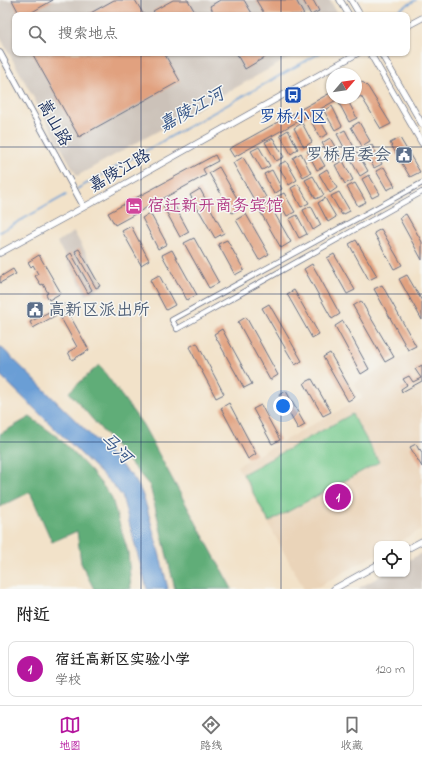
<!DOCTYPE html>
<html lang="zh">
<meta charset="utf-8">
<style>
:root{--surface:#fff;--page:#f2f2f2;--text:#222;--muted:#767676;--line:#e0e0e0;--accent:#b5179e}
body{margin:0;font-family:"Indie Flower","LXGW WenKai TC",sans-serif;background:var(--page);color:var(--text)}
.controls{position:absolute;right:12px;bottom:12px;display:grid;overflow:hidden;border-radius:8px;box-shadow:0 1px 3px #0004}
.controls button{width:36px;height:36px;display:grid;place-items:center;padding:0;border:0;border-bottom:1px solid var(--line);background:var(--surface);color:var(--text);font:20px sans-serif}
.compass{position:absolute;left:326px;top:68px;width:36px;height:36px;border-radius:50%;background:var(--surface);box-shadow:0 1px 3px #0004;rotate:61deg}
.you{position:absolute;left:283px;top:406px;width:14px;height:14px;margin:-10px;border:3px solid #fff;border-radius:50%;background:#1a73e8;box-shadow:0 0 0 6px #1a73e833}
.badge{display:grid;place-items:center;width:26px;height:26px;border-radius:50%;background:var(--accent);color:#fff;font-size:13px;font-weight:700}
.pin{position:absolute;translate:-50% -50%;border:2px solid #fff;box-shadow:0 1px 4px #0006}
.list{margin:0;padding:0;list-style:none}
h2{display:flex;justify-content:space-between;align-items:center;height:52px;margin:0;padding:0 16px;font-size:17px}
h2 small{font-size:13px;font-weight:400;color:var(--muted)}
.list li{display:grid;grid-template-columns:26px 1fr auto;gap:12px;align-items:center;box-sizing:border-box;height:56px;margin:0 8px 8px;padding:0 8px;border:1px solid var(--line);border-radius:8px}
.list b{display:block;font-size:15px;white-space:nowrap}
.list p{margin:0;font-size:13px;white-space:nowrap;color:var(--muted)}
.list em{font-size:13px;font-style:normal;color:var(--muted)}
.icon{flex:none;width:22px;height:22px;fill:none;stroke:currentColor;stroke-width:2;stroke-linecap:round;stroke-linejoin:round}
.map{position:relative;flex:none;width:422px;height:589px;overflow:hidden}
.search{position:absolute;background:var(--surface);box-shadow:0 1px 3px #0004;left:12px;right:12px;top:12px;height:44px;display:flex;align-items:center;gap:10px;box-sizing:border-box;padding:0 14px;border-radius:8px;color:var(--muted);font-size:15px}
.sheet{height:116px;background:var(--surface)}
nav{display:flex;justify-content:space-around;align-items:center;box-sizing:border-box;height:56px;border-top:1px solid var(--line);background:var(--surface);font-size:11px;color:var(--muted)}
nav a{display:grid;justify-items:center;gap:2px}
nav .on{color:var(--accent)}
.map>svg:first-child{display:block}
.built{fill:#ead4b9}
.industrial{fill:#ccc2b9}
.green{fill:#75c98c;stroke:#487c75}
.forest{fill:#60ad78;stroke:#3e6e6b}
.water{fill:#6a9ed5;stroke:#42669a}
.lines{fill:none;stroke-linecap:round;stroke-linejoin:round}
.stream{stroke:#6a9ed5;stroke-width:1.5}
.building{fill:#e1a17f}
.minor-casing{stroke:#666e83;stroke-width:6}
.tertiary-casing{stroke:#666e83;stroke-width:7}
.minor{stroke:#fff;stroke-width:4.5}
.tertiary{stroke:#fff;stroke-width:5.5}
.grid{fill:none;stroke:#1b2f5e;stroke-width:1;stroke-opacity:0.55}
.labels{text-anchor:middle;dominant-baseline:central;stroke-width:3;stroke-linejoin:round;paint-order:stroke}
.transit-label{font-size:17px;fill:#164399;stroke:#f6f6f2}
.street-label{font-size:17px;fill:#1b2f5e;stroke:#f6f6f2}
.service-label{font-size:17px;fill:#4e5e75;stroke:#f6f6f2;text-anchor:end}
.hotel-label{font-size:17px;fill:#b23c85;stroke:#f6f6f2;text-anchor:start}
.water-label{font-size:18px;font-style:italic;fill:#375688;stroke:#f6f6f2}
</style>
<div class="map">
<svg width="422" height="589" viewBox="0 0 422 589">
<rect width="100%" height="100%" fill="#f6f6f2"/>
<filter id="ink" filterUnits="userSpaceOnUse"><feTurbulence type="fractalNoise" baseFrequency=".025" numOctaves="2"/><feDisplacementMap in="SourceGraphic" scale="8" xChannelSelector="R" yChannelSelector="G"/><feConvolveMatrix kernelMatrix="1 2 1 2 8 2 1 2 1" color-interpolation-filters="sRGB"/></filter>
<filter id="wash" filterUnits="userSpaceOnUse"><feTurbulence type="fractalNoise" baseFrequency=".012" numOctaves="4" result="noise"/><feDisplacementMap in="SourceGraphic" scale="16" xChannelSelector="R" yChannelSelector="G"/><feGaussianBlur stdDeviation="0.9" result="paint"/><feColorMatrix in="noise" values="0 0 0 0 0 0 0 0 0 0 0 0 0 0 0 0 0 1.4 0 .05"/><feComposite in="paint" operator="in"/></filter>
<g filter="url(#wash)">
<rect width="100%" height="100%" fill="#f2e2c9"/>
<!-- built -->
<path class="built" d="M422,347V529L395,544H377V554L314,589H304L237,466L362,398L354,383Z"/>
<!-- industrial -->
<path class="industrial" d="M0,0H330L338,15H15V53H298L77,176L0,37Z
M74,232L104,285L86,295L57,242Z
M422,553V589H357L384,574H407V561Z"/>
<!-- green -->
<path class="green" d="M352,414L379,462L269,522L243,474Z"/>
<!-- forest -->
<path class="forest" d="M99,365L143,425L232,589H175L150,486L69,392Z
M30,417L59,438L91,471L111,496L128,552L131,589H94L81,563L77,531L52,542L30,492L0,507V434Z"/>
<!-- water -->
<path class="water" d="M0,346L131,475C143,489 146,505 151,523C157,545 163,567 168,589H147L122,496L114,486L0,375Z"/>
<g class="lines">
<!-- stream -->
<path class="stream" d="M389,15L416,0
M77,189L320,53
M0,232L66,195"/>
</g>
<g id="blocks">
<!-- building -->
<path class="building" d="M12,0H53L27,15H20Z
M114,0H135L144,15H87Z
M173,0H188L196,14L194,15H156L153,11Z
M220,0H244L253,15H215L210,6Z
M256,0H296L304,15H265Z
M303,0H313L319,11L311,15Z
M32,53H164L180,81L79,137Z
M236,53H272L245,69Z
M356,80L364,83L368,87L391,124L381,129L361,96L357,99Z
M332,92V98H340L234,157L229,149Z
M347,99L357,118L349,122L339,103Z
M332,106L342,126L335,130L324,111Z
M317,115L328,134L320,138L310,119Z
M359,122L370,141L362,146L351,127Z
M302,123L312,142L304,147L294,128Z
M288,130L298,149L291,154L280,135Z
M345,130L355,149L347,153L337,134Z
M273,138L284,157L276,161L265,142Z
M330,138L341,157L333,162L322,143Z
M400,138L420,172L410,177L390,143Z
M372,145L382,164L374,168L364,149Z
M259,147L270,166L262,170L251,151Z
M314,147L325,166L317,170L307,151Z
M357,152L368,171L360,176L349,157Z
M301,153L311,173L303,177L293,158Z
M215,155L218,161L203,169L206,175L115,225L108,213Z
M243,157L266,197L256,203L233,163Z
M286,161L297,180L289,185L278,165Z
M343,161L353,180L345,184L335,165Z
M219,167L242,207L232,213L209,173Z
M384,167L395,186L387,190L376,171Z
M327,169L337,188L330,193L319,174Z
M272,170L282,189L274,194L264,174Z
M369,175L380,194L372,198L362,179Z
M313,176L324,195L316,199L305,180Z
M355,183L366,202L358,206L347,187Z
M298,184L309,203L301,207L291,188Z
M200,189L224,233L215,238L190,195Z
M339,192L350,211L342,215L331,196Z
M284,193L295,212L287,216L276,197Z
M325,198L336,217L328,222L318,203Z
M172,201L189,232L180,237L163,206Z
M268,202L291,242L281,248L258,208Z
M311,206L321,225L313,230L303,210Z
M150,213L167,244L158,249L142,218Z
M246,214L269,254L259,260L236,220Z
M406,214L422,242V260L399,218Z
M297,215L307,234L299,238L289,219Z
M131,226L149,260L141,265L122,231Z
M381,229L402,265L394,269L374,233Z
M194,238L219,283L209,288L184,243Z
M227,240L244,270L235,275L218,244Z
M356,240L377,276L369,280L349,244Z
M79,249L100,286L96,288L75,251Z
M172,250L197,295L187,300L162,255Z
M71,253L92,290L88,293L67,256Z
M334,254L355,290L347,294L327,258Z
M39,255L61,293L49,300L46,294L48,293L43,284L41,285L35,276L38,274L33,265L31,267L28,262Z
M312,264L340,314L332,319L304,269Z
M13,269L16,274L0,283V277Z
M159,275L175,305L166,310L150,280Z
M407,275L422,301V320L399,279Z
M382,285L416,346L408,350L374,289Z
M294,290L319,334L312,338L287,294Z
M361,301L394,357L385,362L353,306Z
M64,304L67,309L33,328L30,322Z
M269,304L302,361L295,365L262,308Z
M69,314L89,350L72,360L68,352L77,347L61,318Z
M246,317L278,375L270,380L238,322Z
M343,321L369,369L361,374L335,326Z
M222,329L252,384L244,388L214,334Z
M197,343L224,394L216,398L189,347Z
M330,353L355,397L348,401L323,357Z
M422,365V381L402,392L401,389L407,385L403,379L409,376L413,382L421,378L415,369Z
M312,379L331,412L323,416L304,383Z
M286,391L305,425L298,429L279,395Z
M229,403L256,454L248,459L221,408Z
M261,405L280,440L272,444L253,409Z
M416,444L419,450L420,449L422,453V467L410,447Z"/>
</g>
</g>
<g filter="url(#ink)">
<use href="#blocks" fill-opacity="0" stroke="#666e83" stroke-width="1"/>
<g class="lines">
<defs>
<path id="minor" d="M422,183L172,320L177,329L422,192"/>
<path id="tertiary" d="M340,0L349,15
M351,0L360,15
M407,26L422,18
M0,53L84,207
M370,53L422,143
M381,53L422,124
M0,253L84,207L358,53
M407,549L422,541
M334,589L377,565"/>
</defs>
<!-- minor casing -->
<use href="#minor" class="minor-casing"/>
<!-- tertiary casing -->
<use href="#tertiary" class="tertiary-casing"/>
<!-- minor -->
<use href="#minor" class="minor"/>
<!-- tertiary -->
<use href="#tertiary" class="tertiary"/>
</g>
</g>
<!-- grid -->
<path class="grid" d="M141,0V15M281,0V15M141,53V589M281,53V589M0,147H422M0,294H422M0,442H422"/>
<!-- icons -->
<defs>
<symbol id="bus-square" viewBox="-11 -11 22 22"><rect x="-9" y="-9" width="18" height="18" rx="4" fill="#1a4fb4" stroke="#f6f6f2"/><path d="M-5-6H5V4H4V6H2V4H-2V6H-4V4H-5ZM-3.5-4V0h7V-4ZM-3.5 1.2v1.5H-2V1.2ZM2 1.2v1.5H3.5V1.2Z" fill="#fff"/></symbol>
<symbol id="civic-square" viewBox="-11 -11 22 22"><rect x="-9" y="-9" width="18" height="18" rx="4" fill="#5c6f8a" stroke="#f6f6f2"/><path d="M-.6-6.5H3V-4.5H.6V-3L4-1V1h2V6H-6V1h2V-1L-.6-3ZM-1.2 2.5V6h2.4V2.5Z" fill="#fff"/></symbol>
<symbol id="hotel-square" viewBox="-11 -11 22 22"><rect x="-9" y="-9" width="18" height="18" rx="4" fill="#d1479c" stroke="#f6f6f2"/><path d="M-6-4.5h1.5V1H6V5H4.5V3h-9V5H-6ZM-4 0a1.8 1.8 0 1 1 3.6 0ZM.5 0V-2.5h3Q6-2.5 6 0Z" fill="#fff"/></symbol>
</defs>
<g fill-rule="evenodd">
<use href="#bus-square" x="283" y="85" width="20" height="20"/>
<use href="#civic-square" x="394" y="145" width="20" height="20"/>
<use href="#hotel-square" x="124" y="196" width="20" height="20"/>
<use href="#civic-square" x="25" y="300" width="20" height="20"/>
</g>
<g class="labels">
<!-- transit labels -->
<g class="transit-label">
<text x="293" y="117">罗桥小区</text>
</g>
<!-- street labels -->
<g class="street-label">
<text transform="translate(54 123) rotate(61)">嵩山路</text>
<text transform="translate(120 171) rotate(-30)">嘉陵江路</text>
</g>
<!-- service labels -->
<g class="service-label">
<text x="391" y="155">罗桥居委会</text>
<text x="48" y="310" text-anchor="start">高新区派出所</text>
</g>
<!-- hotel labels -->
<g class="hotel-label">
<text x="147" y="206">宿迁新开商务宾馆</text>
</g>
<!-- water labels -->
<g class="water-label">
<text transform="translate(192 111) rotate(-29)">嘉陵江河</text>
<text transform="translate(115 449) rotate(44)">马河</text>
</g>
</g>
</svg>
<div class="controls">
<button><svg class="icon" aria-label="locate" viewBox="0 0 24 24"><circle cx="12" cy="12" r="6"/><path d="M12 2v4M12 18v4M2 12h4M18 12h4"/></svg></button>
</div>
<svg class="compass" viewBox="-18 -18 36 36"><path d="M0-13l5 13h-10z" fill="#e53935"/><path d="M0 13l5-13h-10z" fill="#767676"/></svg>
<div class="you"></div>
<div class="pin badge" style="left:338px;top:497px">1</div>
<div class="search"><svg class="icon" aria-label="search" viewBox="0 0 24 24"><circle cx="10" cy="10" r="6"/><path d="M15 15l6 6"/></svg>搜索地点</div>
</div>
<section class="sheet">
<h2>附近<small></small></h2>
<ul class="list">
<li><span class="badge">1</span><div><b>宿迁高新区实验小学</b><p>学校</p></div><em>120 m</em></li>
</ul>
</section>
<nav>
<a class="on"><svg class="icon" aria-label="map" viewBox="0 0 24 24"><path d="M3 6l6-2 6 2 6-2v14l-6 2-6-2-6 2zM9 4v14M15 6v14"/></svg>地图</a>
<a><svg class="icon" aria-label="directions" viewBox="0 0 24 24"><path d="M12 3l9 9-9 9-9-9zM9 14v-3h6M13 9l2 2-2 2"/></svg>路线</a>
<a><svg class="icon" aria-label="saved" viewBox="0 0 24 24"><path d="M7 4h10v16l-5-4-5 4z"/></svg>收藏</a>
</nav>
